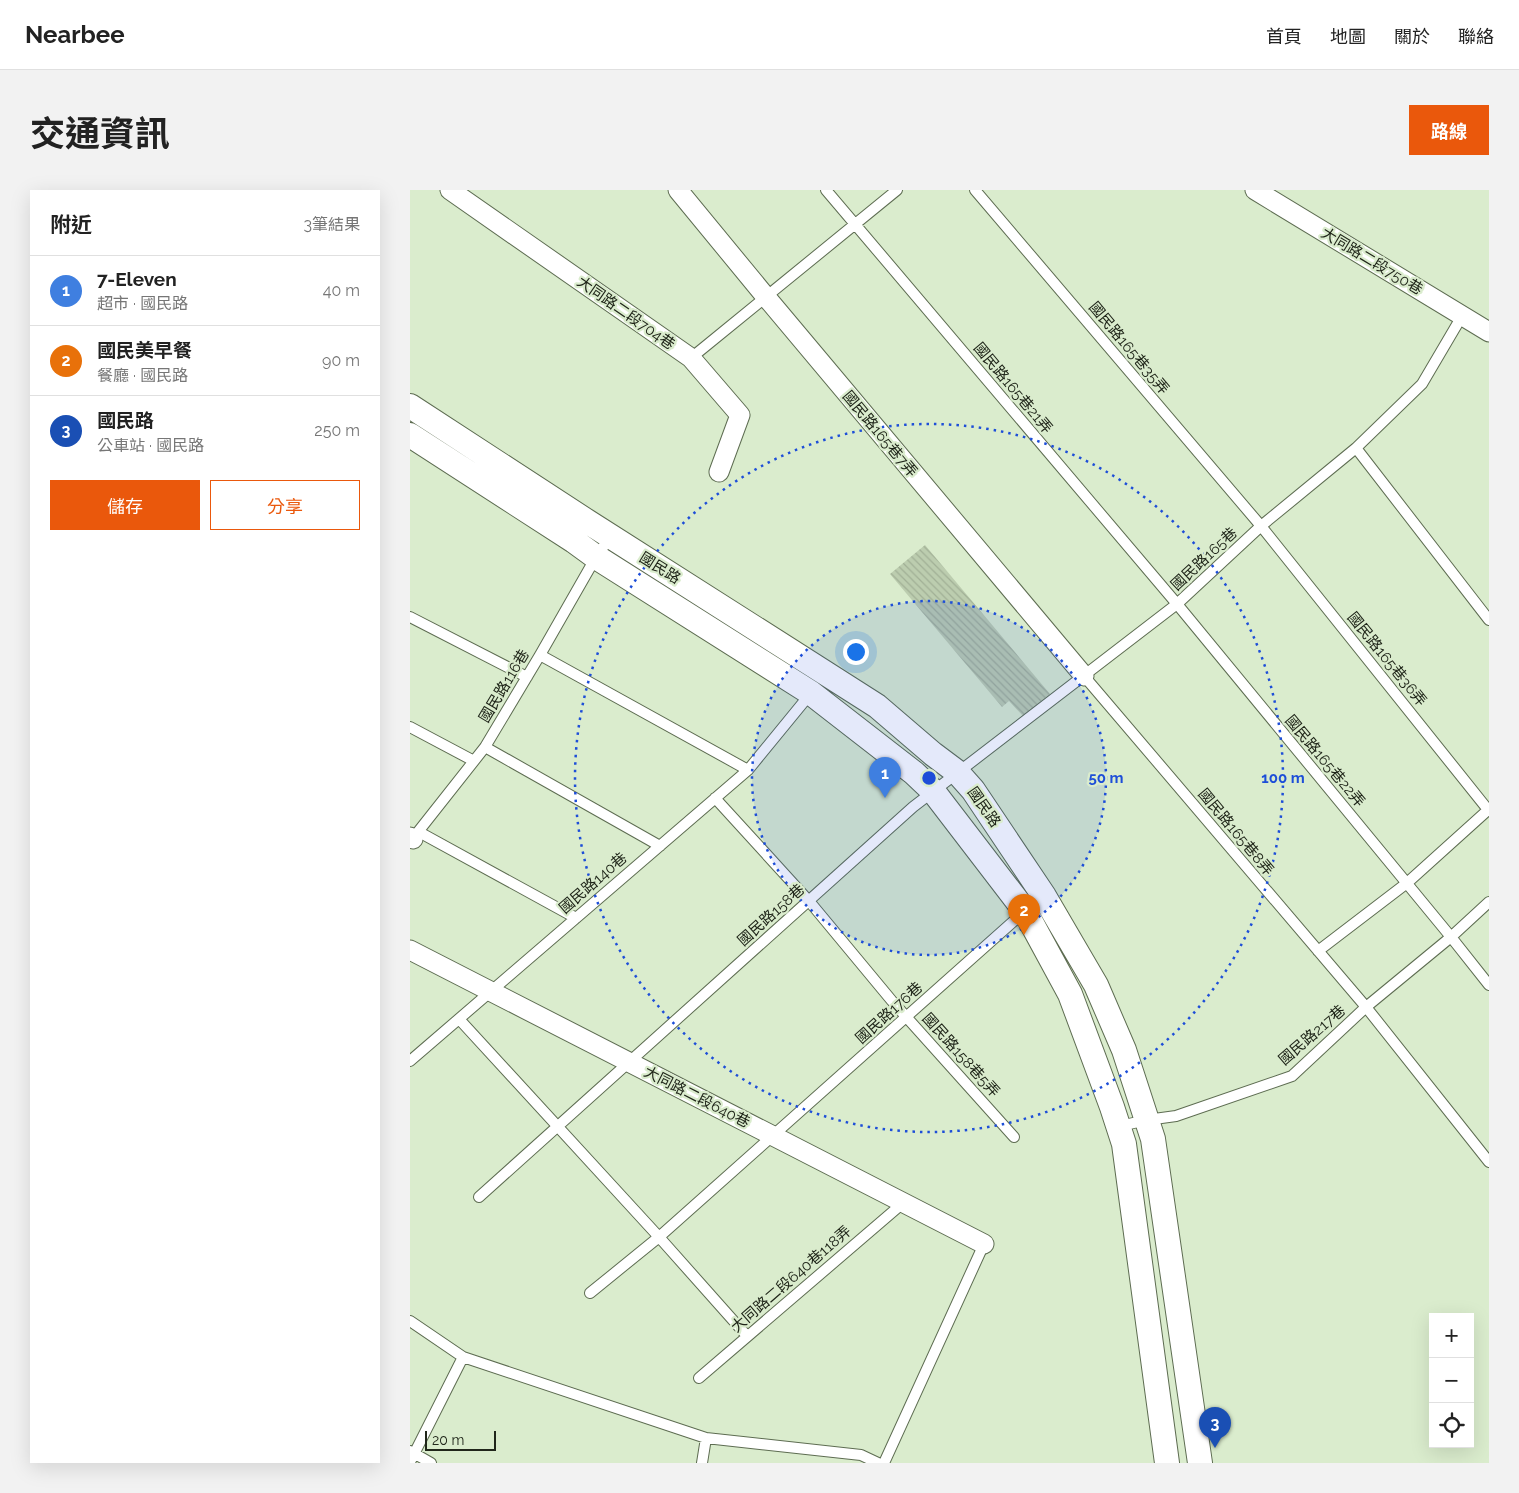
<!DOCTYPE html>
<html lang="zh-TW">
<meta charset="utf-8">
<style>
:root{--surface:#fff;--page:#f2f2f2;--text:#222;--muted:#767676;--line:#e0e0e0;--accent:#ea580c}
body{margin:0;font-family:Raleway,"Noto Sans TC",sans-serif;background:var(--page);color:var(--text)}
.controls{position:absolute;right:15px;bottom:15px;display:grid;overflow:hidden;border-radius:0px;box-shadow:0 5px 20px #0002}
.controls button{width:45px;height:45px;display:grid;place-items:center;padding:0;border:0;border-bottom:1px solid var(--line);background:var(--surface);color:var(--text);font:25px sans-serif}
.scale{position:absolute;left:15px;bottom:12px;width:71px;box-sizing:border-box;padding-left:5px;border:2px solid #20261a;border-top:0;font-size:14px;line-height:18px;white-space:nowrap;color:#20261a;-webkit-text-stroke:4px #daeccd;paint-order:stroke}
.you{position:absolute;left:445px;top:461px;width:18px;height:18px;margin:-12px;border:4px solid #fff;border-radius:50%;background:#1a73e8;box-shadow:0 0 0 8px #1a73e833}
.badge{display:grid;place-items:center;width:32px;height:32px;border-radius:50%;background:var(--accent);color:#fff;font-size:16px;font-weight:700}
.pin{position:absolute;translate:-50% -41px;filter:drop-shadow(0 1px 2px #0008)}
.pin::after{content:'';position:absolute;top:26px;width:18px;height:15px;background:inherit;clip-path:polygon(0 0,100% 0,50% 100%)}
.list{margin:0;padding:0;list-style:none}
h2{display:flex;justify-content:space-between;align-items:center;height:65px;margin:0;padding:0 20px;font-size:21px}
h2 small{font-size:16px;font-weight:400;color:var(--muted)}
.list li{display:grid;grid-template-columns:32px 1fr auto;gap:15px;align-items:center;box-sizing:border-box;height:70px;padding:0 20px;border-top:1px solid var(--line)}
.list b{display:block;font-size:19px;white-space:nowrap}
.list p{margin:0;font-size:16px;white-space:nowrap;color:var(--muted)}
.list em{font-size:16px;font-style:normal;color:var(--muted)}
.actions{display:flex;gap:10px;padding:15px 20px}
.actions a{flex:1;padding:11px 0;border:1px solid var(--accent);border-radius:0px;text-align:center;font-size:18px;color:var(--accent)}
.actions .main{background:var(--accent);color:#fff}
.icon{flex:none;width:28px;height:28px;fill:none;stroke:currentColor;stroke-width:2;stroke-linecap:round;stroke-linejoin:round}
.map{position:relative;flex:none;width:1079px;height:1273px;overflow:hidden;border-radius:0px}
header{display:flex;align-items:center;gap:30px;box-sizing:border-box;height:70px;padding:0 25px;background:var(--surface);border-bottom:1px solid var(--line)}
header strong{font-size:24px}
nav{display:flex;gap:28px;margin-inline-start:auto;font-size:18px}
.intro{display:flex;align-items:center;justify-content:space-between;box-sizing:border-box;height:120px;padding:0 30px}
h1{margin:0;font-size:35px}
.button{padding:12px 22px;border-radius:0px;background:var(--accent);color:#fff;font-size:18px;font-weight:700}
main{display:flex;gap:30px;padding:0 30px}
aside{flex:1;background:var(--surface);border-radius:0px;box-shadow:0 5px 20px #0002}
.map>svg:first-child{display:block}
.building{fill:url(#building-back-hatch)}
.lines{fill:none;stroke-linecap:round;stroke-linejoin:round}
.service-casing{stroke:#5d6c51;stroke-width:12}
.minor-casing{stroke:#5d6c51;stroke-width:21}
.tertiary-casing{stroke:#5d6c51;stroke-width:26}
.service{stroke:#fff;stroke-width:10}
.minor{stroke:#fff;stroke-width:19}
.tertiary{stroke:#fff;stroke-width:24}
.ring{fill:none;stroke:#1d4ed8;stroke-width:2.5;stroke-dasharray:2.5 5}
.labels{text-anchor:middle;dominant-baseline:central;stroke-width:4.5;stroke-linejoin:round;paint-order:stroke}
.street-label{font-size:15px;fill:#20261a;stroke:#daeccd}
.centre{fill:#1d4ed8;stroke:#daeccd;stroke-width:2.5}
.ring-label{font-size:15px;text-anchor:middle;font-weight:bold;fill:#1d4ed8;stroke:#daeccd;stroke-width:4.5;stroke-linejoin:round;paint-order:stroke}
</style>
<header>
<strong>Nearbee</strong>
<nav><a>首頁</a><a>地圖</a><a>關於</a><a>聯絡</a></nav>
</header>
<div class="intro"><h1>交通資訊</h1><a class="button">路線</a></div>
<main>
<aside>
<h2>附近<small>3筆結果</small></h2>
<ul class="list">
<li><span class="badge" style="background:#3f7fe0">1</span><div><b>7-Eleven</b><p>超市 · 國民路</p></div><em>40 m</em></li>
<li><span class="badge" style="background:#e8710a">2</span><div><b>國民美早餐</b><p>餐廳 · 國民路</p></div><em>90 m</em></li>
<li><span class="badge" style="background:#1a4fb4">3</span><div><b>國民路</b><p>公車站 · 國民路</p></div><em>250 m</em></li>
</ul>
<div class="actions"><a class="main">儲存</a><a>分享</a></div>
</aside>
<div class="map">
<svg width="1079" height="1273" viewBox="0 0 1079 1273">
<defs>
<pattern id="building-back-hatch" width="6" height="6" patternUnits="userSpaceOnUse" patternTransform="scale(1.25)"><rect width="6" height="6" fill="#bccdaf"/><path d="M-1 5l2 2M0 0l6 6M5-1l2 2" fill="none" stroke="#a1b096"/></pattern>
</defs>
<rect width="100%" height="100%" fill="#daeccd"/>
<!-- building -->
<path class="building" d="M515,355L640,504L613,526L599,511L592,517L480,384Z"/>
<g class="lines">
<defs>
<path id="service" d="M416,0L767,414L1041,747L1079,795
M565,0L851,336L1079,621
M281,168L487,0
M946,258L1079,430
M0,427L117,487
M130,465L338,580
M674,486L956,817L1079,972
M0,537L64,571
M75,557L250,656
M305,608L399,711L482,811L604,947
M9,642L166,728
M0,652L75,557L130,465L186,367L201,346
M908,761L997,693L1078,620
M49,829L249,1047L337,1146
M0,871L338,580L401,503
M710,936L737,930L766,926L882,886L956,817L1041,747L1079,712
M69,1007L503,617L767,414L851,336L946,258L1012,194L1052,126
M180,1103L249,1047L615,721
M0,1131L53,1167L296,1248L451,1265L468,1273
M289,1188L493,1013
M0,1261L21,1273
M0,1272L53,1167
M292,1273L296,1248
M474,1273L574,1054"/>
<path id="minor" d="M40,0L281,168L330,225L309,282
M268,0L356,107L674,486
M845,0L1079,142
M0,647L3,649
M0,760L574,1054"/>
<path id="tertiary" d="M0,216L178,332L467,516L523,564L547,582L563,600L634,706L686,795L714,860L743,949L790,1273
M0,245L164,351L186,367L401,503L504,583L523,601L615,721L660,804L702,917L714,954L757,1273"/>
</defs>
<!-- service casing -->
<use href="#service" class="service-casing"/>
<!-- minor casing -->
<use href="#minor" class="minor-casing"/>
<!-- tertiary casing -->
<use href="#tertiary" class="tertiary-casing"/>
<!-- service -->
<use href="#service" class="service"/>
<!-- minor -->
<use href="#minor" class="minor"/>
<!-- tertiary -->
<use href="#tertiary" class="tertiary"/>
</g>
<!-- distance rings -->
<circle cx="519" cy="588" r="177" fill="#1d4ed8" fill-opacity=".12"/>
<g class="ring">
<circle cx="519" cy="588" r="177"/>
<circle cx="519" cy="588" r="354"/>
</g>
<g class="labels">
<!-- street labels -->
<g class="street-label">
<text transform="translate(962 71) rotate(31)">大同路二段750巷</text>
<text transform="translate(216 123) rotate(35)">大同路二段704巷</text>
<text transform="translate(719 158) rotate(50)">國民路165巷35弄</text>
<text transform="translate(603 198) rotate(50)">國民路165巷21弄</text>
<text transform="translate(470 244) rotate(50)">國民路165巷7弄</text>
<text transform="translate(794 369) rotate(-43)">國民路165巷</text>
<text transform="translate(250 378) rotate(32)">國民路</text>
<text transform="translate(977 469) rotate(51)">國民路165巷36弄</text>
<text transform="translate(94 496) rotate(-59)">國民路116巷</text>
<text transform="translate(915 571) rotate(50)">國民路165巷22弄</text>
<text transform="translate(574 617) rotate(55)">國民路</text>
<text transform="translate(826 642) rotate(50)">國民路165巷8弄</text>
<text transform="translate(183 693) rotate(-41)">國民路140巷</text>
<text transform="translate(361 725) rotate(-42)">國民路158巷</text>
<text transform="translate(479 823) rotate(-42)">國民路176巷</text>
<text transform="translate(902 845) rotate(-41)">國民路217巷</text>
<text transform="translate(551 865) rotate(48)">國民路158巷5弄</text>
<text transform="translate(287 907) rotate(27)">大同路二段640巷</text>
<text transform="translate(381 1089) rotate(-41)">大同路二段640巷118弄</text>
</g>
</g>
<circle cx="519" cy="588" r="8" class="centre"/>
<g class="ring-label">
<text x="696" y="593">50 m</text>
<text x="873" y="593">100 m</text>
</g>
</svg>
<div class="controls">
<button>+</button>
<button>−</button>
<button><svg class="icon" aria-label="locate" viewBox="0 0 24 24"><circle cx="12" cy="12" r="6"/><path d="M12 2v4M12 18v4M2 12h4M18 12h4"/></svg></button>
</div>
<div class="scale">20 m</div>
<div class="you"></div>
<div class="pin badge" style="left:475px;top:608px;background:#3f7fe0">1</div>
<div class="pin badge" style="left:614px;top:745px;background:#e8710a">2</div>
<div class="pin badge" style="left:805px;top:1258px;background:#1a4fb4">3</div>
</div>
</main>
